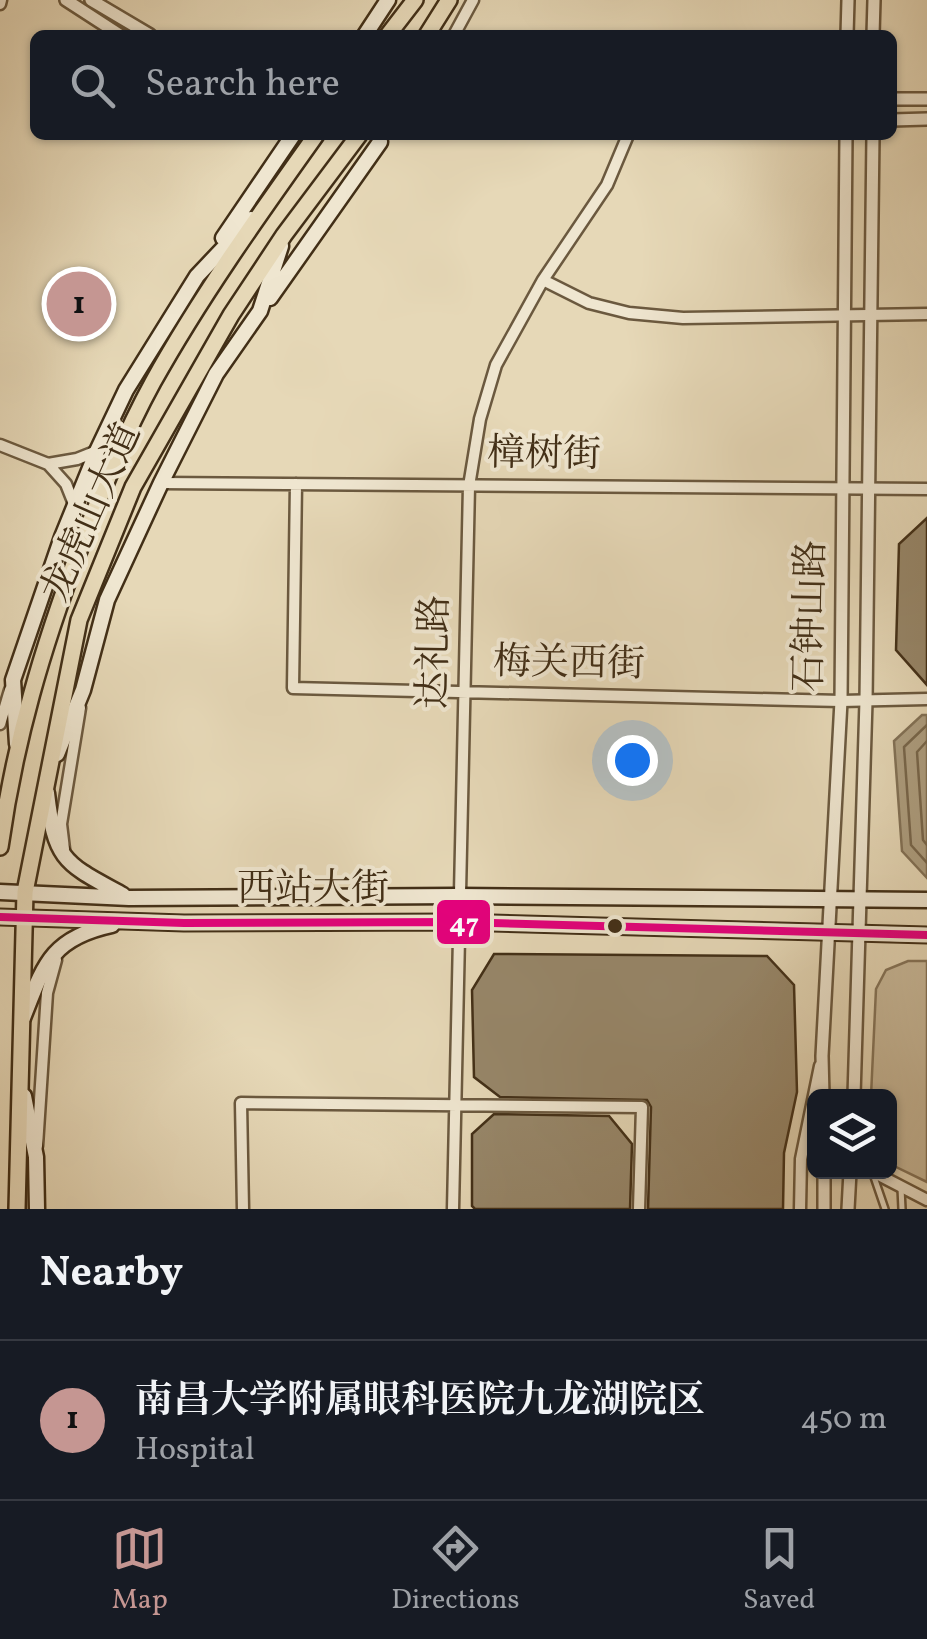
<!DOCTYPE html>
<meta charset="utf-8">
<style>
:root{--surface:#171b24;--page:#20242c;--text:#f1f3f6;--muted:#9ea1a6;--line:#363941;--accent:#c59692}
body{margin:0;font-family:Vollkorn,"Noto Serif SC",serif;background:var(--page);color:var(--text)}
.controls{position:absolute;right:30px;bottom:30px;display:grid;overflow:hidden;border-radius:15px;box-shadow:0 2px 8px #0004}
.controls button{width:90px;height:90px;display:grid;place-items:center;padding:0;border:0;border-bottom:2px solid var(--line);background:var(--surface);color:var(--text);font:50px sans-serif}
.you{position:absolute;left:632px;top:760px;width:35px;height:35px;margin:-25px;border:8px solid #fff;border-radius:50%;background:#1a73e8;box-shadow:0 0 0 15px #1a73e833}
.badge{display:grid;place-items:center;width:65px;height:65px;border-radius:50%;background:var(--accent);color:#111;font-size:32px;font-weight:700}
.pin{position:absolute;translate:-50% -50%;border:5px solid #fff;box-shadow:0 2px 10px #0006}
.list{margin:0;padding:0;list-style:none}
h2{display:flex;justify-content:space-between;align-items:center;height:130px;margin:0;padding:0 40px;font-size:42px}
h2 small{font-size:32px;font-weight:400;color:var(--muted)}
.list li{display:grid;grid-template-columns:65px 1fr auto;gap:30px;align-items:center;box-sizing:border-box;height:160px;padding:0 40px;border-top:2px solid var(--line)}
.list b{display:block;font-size:38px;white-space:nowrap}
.list p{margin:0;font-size:32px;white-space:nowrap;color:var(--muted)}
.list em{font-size:32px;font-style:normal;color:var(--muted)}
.icon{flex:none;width:55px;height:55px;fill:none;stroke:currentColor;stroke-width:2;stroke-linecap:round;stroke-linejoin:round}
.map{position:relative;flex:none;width:927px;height:1209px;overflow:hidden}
.search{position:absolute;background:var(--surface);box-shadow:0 2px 8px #0004;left:30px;right:30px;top:30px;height:110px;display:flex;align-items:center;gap:25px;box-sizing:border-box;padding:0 35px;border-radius:15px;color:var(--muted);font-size:38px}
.sheet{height:290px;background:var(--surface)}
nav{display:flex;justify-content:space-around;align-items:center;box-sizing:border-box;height:140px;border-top:2px solid var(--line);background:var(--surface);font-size:28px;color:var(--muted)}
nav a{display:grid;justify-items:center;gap:5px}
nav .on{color:var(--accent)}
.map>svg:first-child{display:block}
.green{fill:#cabb9c;stroke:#86755a;stroke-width:2.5}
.water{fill:#ae9f81;stroke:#837257;stroke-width:2.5}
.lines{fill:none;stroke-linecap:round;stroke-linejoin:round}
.shore{stroke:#78674c;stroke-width:2.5}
.building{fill:#97876a;stroke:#422f17;stroke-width:2.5}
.service-casing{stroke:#6b593f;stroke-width:10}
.minor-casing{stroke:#6b593f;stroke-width:15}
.tertiary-casing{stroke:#6b593f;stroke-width:16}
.secondary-casing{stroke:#422f17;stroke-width:19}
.primary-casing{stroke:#422f17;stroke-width:20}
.service{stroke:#efe6d0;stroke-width:5}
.minor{stroke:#efe6d0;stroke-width:10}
.tertiary{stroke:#efe6d0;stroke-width:11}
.secondary{stroke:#efe6d0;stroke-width:14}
.primary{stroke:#e6d8b7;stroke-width:15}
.bus-1-casing{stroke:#efe6d0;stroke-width:15}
.bus-1{stroke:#e5007d;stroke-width:8}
.bus-dot{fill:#422f17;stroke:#efe6d0;stroke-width:4}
.labels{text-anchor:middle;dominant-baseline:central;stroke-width:8;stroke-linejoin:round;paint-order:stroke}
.street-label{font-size:38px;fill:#422f17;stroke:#efe6d0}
.line-badge{stroke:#efe6d0;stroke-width:4}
.badge-label{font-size:28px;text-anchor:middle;font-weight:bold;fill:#fff}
</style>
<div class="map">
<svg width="927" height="1209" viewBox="0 0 927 1209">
<rect width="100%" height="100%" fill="#e6d8b7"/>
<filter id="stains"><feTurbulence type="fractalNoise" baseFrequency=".002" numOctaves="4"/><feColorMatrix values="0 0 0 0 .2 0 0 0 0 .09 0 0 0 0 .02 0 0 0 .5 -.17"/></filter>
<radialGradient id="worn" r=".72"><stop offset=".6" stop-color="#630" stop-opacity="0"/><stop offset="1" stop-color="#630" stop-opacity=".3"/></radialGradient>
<!-- green -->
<path class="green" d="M908,961H927V1182L890,1164V1096H871L876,989L886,970Z"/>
<!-- water -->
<path class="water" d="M922,715H927V878L902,851L894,741Z"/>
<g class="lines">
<!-- shore -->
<path class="shore" d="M927,725L904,747L911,845L927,863
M927,741L917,752L923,840L927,845"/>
</g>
<!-- building -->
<path class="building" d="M927,518V685L896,650L899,544Z
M494,954L767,956L794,985L797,1092L784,1153L783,1209H648L651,1107L647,1100L500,1097L474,1077L472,990Z
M494,1114L609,1116L632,1144L630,1209H475L472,1206V1134Z"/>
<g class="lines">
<defs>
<path id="service" d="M873,1174L885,1209
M901,1188L902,1209"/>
<path id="minor" d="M0,4L1,0
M454,35L473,0
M543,280L589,303L629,313L683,318L927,314
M0,445L48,464
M161,483L927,489
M296,484L293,688L841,701L927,699
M74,504L66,484L48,464L77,459L97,451
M0,724L10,690
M64,849L61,824L80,708
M37,1146L47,993L56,960
M873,1172L927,1200
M243,1209L241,1103L642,1107L639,1209
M453,1209L469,486L480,419L496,365L543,280L607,185L628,135
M800,1209L801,1159L820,1066"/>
<path id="tertiary" d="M66,0L120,35
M91,0L150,35
M847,35L848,0
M873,35L874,0
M892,99H927
M892,120L927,119
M823,1096L822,1056L841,701L846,135
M854,1096L866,701L873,135
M824,1172V1209
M848,1209L850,1172"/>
<path id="secondary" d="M365,35L388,0
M223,238L293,135
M270,298L380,142L379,135
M17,744L13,680L62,537L97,451L126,390L197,276L251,219
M57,754L83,690L107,600L161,483L216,374L260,311L281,246
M47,793C55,862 65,863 123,895
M0,892L129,898L458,896L927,900
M0,917L184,923L458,922L927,935
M23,1018C44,965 51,938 112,925
M24,1096L36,1157L37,1209"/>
<path id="primary" d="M388,35L415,0
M427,35L449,0
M0,847C15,740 42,649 80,548C102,491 124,435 153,382C201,296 259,215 316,135
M17,1209L25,892L79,620L133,487L231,315L284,235L359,135"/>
</defs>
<!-- service casing -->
<use href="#service" class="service-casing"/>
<!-- minor casing -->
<use href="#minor" class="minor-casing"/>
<!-- tertiary casing -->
<use href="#tertiary" class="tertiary-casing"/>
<!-- secondary casing -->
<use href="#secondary" class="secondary-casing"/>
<!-- primary casing -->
<use href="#primary" class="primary-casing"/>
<!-- service -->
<use href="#service" class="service"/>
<!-- minor -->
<use href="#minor" class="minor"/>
<!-- tertiary -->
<use href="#tertiary" class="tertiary"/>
<!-- secondary -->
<use href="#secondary" class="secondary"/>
<!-- primary -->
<use href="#primary" class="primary"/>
<defs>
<path id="bus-1" d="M0,917L184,923L458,922L927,935"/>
</defs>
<!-- bus-1 casing -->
<use href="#bus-1" class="bus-1-casing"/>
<!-- bus-1 -->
<use href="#bus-1" class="bus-1"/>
</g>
<!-- markers -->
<circle class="bus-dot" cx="615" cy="926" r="9"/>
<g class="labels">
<!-- street labels -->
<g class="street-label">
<text transform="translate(544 456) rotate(1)">樟树街</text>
<text transform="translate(93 513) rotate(-66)">龙虎山大道</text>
<text transform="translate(812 616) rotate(-89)">石钟山路</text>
<text transform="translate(436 652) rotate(-89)">达礼路</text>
<text transform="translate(569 665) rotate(1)">梅关西街</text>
<text x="313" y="890">西站大街</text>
</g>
</g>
<rect class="line-badge" x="435" y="898" width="57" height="48" rx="10" fill="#e5007d"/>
<g class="badge-label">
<text x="464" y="932">47</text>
</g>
<rect width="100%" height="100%" filter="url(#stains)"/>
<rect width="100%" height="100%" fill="url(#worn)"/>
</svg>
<div class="controls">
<button><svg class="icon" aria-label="layers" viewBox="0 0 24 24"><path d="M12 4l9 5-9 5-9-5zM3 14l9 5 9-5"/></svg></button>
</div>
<div class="you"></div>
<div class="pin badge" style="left:79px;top:304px">1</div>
<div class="search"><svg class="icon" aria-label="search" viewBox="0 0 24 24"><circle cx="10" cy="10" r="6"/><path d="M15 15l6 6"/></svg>Search here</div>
</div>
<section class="sheet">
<h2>Nearby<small></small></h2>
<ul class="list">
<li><span class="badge">1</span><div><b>南昌大学附属眼科医院九龙湖院区</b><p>Hospital</p></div><em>450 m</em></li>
</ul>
</section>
<nav>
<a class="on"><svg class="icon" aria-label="map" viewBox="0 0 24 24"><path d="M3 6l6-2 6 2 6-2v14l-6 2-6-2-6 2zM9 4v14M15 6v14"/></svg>Map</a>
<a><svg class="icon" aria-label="directions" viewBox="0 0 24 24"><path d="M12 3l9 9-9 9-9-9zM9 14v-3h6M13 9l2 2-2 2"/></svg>Directions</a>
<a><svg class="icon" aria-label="saved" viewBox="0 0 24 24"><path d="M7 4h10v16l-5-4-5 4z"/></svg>Saved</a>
</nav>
